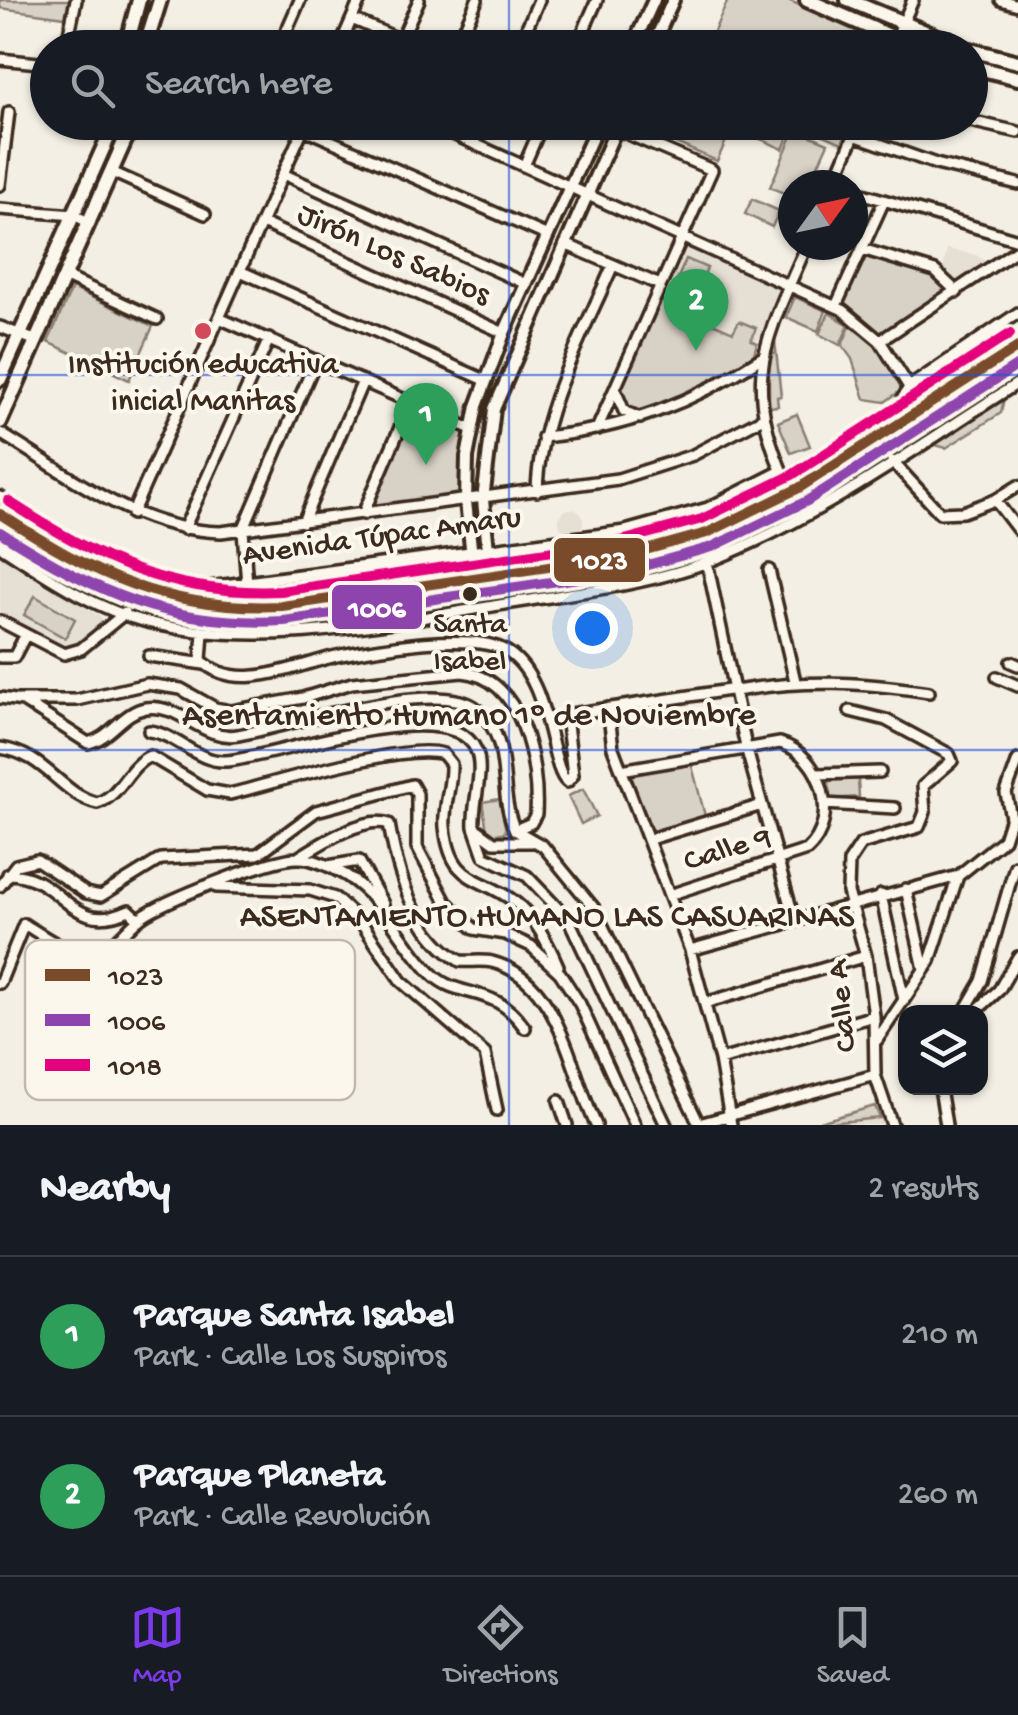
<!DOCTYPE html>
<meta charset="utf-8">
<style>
:root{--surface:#171b24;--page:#20242c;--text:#f1f3f6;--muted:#9ea1a6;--line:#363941;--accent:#7c3aed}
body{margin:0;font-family:"Gochi Hand",sans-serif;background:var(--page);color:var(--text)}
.controls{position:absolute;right:30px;bottom:30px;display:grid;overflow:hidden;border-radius:20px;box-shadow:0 2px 8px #0004}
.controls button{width:90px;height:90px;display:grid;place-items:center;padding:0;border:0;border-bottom:2px solid var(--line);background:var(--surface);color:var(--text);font:50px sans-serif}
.compass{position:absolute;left:778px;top:170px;width:90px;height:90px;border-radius:50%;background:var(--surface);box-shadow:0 2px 8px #0004;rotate:57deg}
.you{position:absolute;left:592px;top:628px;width:35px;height:35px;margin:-25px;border:8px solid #fff;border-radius:50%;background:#1a73e8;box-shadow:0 0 0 15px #1a73e833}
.badge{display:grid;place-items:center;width:65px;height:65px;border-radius:50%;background:var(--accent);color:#fff;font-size:32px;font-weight:700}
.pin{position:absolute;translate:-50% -82px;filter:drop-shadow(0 2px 5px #0008)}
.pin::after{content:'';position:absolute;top:52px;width:35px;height:30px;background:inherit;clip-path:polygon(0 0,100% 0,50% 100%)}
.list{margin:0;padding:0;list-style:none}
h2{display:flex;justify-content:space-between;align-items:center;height:130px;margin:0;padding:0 40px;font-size:42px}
h2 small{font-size:32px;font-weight:400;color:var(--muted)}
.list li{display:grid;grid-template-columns:65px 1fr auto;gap:30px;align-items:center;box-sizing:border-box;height:160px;padding:0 40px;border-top:2px solid var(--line)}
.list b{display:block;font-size:38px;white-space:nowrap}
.list p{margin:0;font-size:32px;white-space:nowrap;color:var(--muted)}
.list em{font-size:32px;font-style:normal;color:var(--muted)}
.icon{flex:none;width:55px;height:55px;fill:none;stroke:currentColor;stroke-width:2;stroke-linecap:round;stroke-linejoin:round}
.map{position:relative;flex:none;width:1018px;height:1125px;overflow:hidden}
.search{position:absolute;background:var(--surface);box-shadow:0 2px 8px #0004;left:30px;right:30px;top:30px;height:110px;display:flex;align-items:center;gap:25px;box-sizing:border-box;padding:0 35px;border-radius:55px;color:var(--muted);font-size:38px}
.sheet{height:450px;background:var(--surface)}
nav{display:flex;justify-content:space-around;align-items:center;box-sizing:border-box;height:140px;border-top:2px solid var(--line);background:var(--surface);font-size:28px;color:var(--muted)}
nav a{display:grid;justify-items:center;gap:5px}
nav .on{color:var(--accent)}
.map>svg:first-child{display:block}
.built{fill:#e5dfd4}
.green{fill:#d8d1c6;stroke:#8a7e72;stroke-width:2.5}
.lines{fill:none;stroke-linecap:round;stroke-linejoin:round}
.minor-casing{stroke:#3b2a1e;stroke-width:16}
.tertiary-casing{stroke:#3b2a1e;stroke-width:18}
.secondary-casing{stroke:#3b2a1e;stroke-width:20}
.trunk-casing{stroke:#3b2a1e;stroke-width:21}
.minor{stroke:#fbf7ec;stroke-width:9}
.tertiary{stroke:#fbf7ec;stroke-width:10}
.secondary{stroke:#fbf7ec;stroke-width:12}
.trunk{stroke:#fbf7ec;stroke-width:14}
.bus-1-casing{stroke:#fbf7ec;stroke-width:18}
.bus-2-casing{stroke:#fbf7ec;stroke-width:18}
.bus-3-casing{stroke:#fbf7ec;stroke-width:18}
.bus-1{stroke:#7a4b2a;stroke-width:10}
.bus-2{stroke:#8e44ad;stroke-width:10}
.bus-3{stroke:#e5007d;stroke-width:10}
.grid{fill:none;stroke:#1d4ed8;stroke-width:2.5;stroke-opacity:0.55}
.poi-dot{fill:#d1495b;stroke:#fbf7ec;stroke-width:4}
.bus-dot{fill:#3b2a1e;stroke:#fbf7ec;stroke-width:4}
.labels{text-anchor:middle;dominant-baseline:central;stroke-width:8;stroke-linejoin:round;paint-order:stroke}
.bus-label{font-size:30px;fill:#3b2a1e;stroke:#fbf7ec}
.street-label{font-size:32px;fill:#3b2a1e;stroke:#fbf7ec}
.poi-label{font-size:32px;fill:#3b2a1e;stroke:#fbf7ec}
.neighbourhood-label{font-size:35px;fill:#3b2a1e;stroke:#fbf7ec}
.key{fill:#fbf7ec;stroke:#c1baae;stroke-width:2.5}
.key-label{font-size:28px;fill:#3b2a1e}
.line-badge{stroke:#fbf7ec;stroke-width:4}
.badge-label{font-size:28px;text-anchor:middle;font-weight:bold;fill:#fff}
</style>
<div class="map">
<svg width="1018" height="1125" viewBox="0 0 1018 1125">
<rect width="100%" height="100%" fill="#f3efe4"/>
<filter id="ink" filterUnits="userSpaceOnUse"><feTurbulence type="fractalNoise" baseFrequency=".01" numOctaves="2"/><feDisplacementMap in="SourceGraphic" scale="20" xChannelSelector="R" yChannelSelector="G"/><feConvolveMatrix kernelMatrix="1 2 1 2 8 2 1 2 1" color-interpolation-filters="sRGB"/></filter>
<g filter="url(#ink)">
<!-- built -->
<path class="built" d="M685,247L780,289L757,343L661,301Z
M947,249L976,255L987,263L958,281L943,268Z
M559 521a12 12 0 1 1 24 0a12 12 0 1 1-24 0Z
M0,554L108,622L79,644L62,648L0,615Z
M877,1103L888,1125H804Z"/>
<!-- green -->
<path class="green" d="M0,0H69L65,17L0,8Z
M728,0H788L886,44L885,48L707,47Z
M355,27L401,47H346Z
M657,122H734V123L717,161L653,133Z
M746,123H779L792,128L783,149L742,131Z
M797,123L851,122V123L842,143Z
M795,129L828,143L809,185H793V197L770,187Z
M752,199L779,211L772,227L745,214Z
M864,254L934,275L952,290L882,336L842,303Z
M686,259L707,268L695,296L674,287Z
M72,288L153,326L129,380L48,342Z
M795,297L826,311L818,331L786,317Z
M659,300L733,332L739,321L756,328L751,340L757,343L753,358L694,392L636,413L623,404L620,390Z
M829,313L849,325L840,345L819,334Z
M852,322L877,346L904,388L885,402L865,399L852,359L842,345Z
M775,341L781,396L777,397L778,406L769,407V371Z
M1004,398L1001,413L946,448L932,444Z
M413,410L466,432L461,497L370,508Z
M797,414L810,446L791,453L778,422Z
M35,596L75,619L65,638L24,615Z
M691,762L705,816L652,831L630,774Z
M858,779L859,797L830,799L828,781Z
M583,789L597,816L581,824L568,796Z
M500,799L506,832L488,836L482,802Z
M875,1106L880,1118L809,1125Z"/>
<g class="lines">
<defs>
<path id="minor" d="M1001,0L1018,5
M352,19L401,40L419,0
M66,48L76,0
M279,48L300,0
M339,48L360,0
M456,48L477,0
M518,48L539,0
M576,48L597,0
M892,48L913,0
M0,59L48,64
M970,121L1018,132
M426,122L843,310L880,341L909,387
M304,129L548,236
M854,135L936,164L1018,184
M474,144L484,122
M524,166L543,122
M114,173L205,214
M283,174L526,284
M0,185L9,112
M833,185L860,122
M853,191L1018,240
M0,209L74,215L90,223
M262,223L504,333
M565,244L660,285
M862,249L935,271L957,292
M240,271L485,380
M66,277L157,319
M836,306L883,203
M219,318L471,429
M0,327L37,341
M880,341L1018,249
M616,392L624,411L640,418
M911,415L903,398L909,387L1018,313
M597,429L712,170L616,129
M0,433C71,476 136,530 221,532L618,479L693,455L763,418
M543,437C624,429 693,403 761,358
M892,461L940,513L963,512L995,500L1018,530
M537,491C539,411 582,337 613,265
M791,493C740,382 761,349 807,245
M0,497C66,539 128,583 209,587L625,531L708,508L781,471
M995,500L1018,486
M132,514L306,122
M363,514L411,402
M303,522L363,381
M184,529L269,339
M0,546C47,576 92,608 147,622C264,652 407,619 524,601C586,591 651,584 710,561C820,518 918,446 1018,383
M707,562L746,747L794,919
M769,570L795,681
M247,585L243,530L316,360
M0,621L64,654L81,649L125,613
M203,633L201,660C237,696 300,663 341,655C380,648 466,632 502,649C551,672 549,768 567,782L573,775L567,724L571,714L736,689
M149,656L204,664
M0,657H14L25,636
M1011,662L1018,665
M997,677L1018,686
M736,691C804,679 862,682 929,692
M0,698L23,701L88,743C111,738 122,712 146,708C181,703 202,741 238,735C287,727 439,676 477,709C515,741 496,790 515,830
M20,700H77L147,684L181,689L215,708L231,711L303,698L352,683L462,672C523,677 539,765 536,814L531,823L515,830
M608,708L613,748L690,950L720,1060L731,1125
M850,711L886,720L949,754L952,761L923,786L925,812L919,827L861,844L849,862L848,892L866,956L874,1016L875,1075L892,1125
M149,731C177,734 197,763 226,761C275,758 450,691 476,750C485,771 472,804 474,827L494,842H532
M0,748C46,754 60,794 97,803C121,796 127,766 150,756L207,790L230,794C274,783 406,742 443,754L451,764C452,785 443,806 445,827C451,885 480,875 515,902C535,917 548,943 558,966
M621,770L780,743C822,755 841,820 807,850L669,895
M817,774L880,772
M824,804L895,808
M474,827L484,856L527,876L569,920L666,1125
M515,830L543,846L594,908L699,1124L875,1075
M650,839L762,805
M299,857C320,844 365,815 389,824C397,871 415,935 460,961C470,962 482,960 492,962C560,979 571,1073 596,1125
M328,866L359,861L383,904
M8,874C64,875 69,937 129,910L139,919
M0,886L16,865L37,860L86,893L101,896L161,859L258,854L316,811L412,785L417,794V847L446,902L474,929L505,934L531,946L560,973L580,1004L635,1125
M216,887L310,890L335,898L361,922L401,981L485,1054L497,1110
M906,889L924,969
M881,895L904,1000
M690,950L958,876
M0,983L24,924C44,936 68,956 93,952C116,948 124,930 141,917C163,901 271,858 297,858C313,857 333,868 347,876C386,902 399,940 431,973C458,1001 493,982 525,1028
M705,1003L866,956
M964,1012L982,981L1015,866
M975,1012L999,990L1018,957
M877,1040L930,961L958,876L1004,839L1011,817L1006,793L1018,760
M720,1060L874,1016
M940,1088L946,1125
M559,1101L567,1125"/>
<path id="tertiary" d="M632,48L654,0
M652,48L673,0
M491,579L483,500L494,409L619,122
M476,592L466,502L467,457L477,406L504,333L599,122"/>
<path id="secondary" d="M807,0L917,48
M848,0L964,48
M126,48L139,0
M145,48L160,0
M970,50L1018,62
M970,66L1018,78
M0,379L115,122
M0,422L133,122"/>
<path id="trunk" d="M0,514C93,575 167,617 282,606L624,556L707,533L799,488L1018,347
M0,532C89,590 160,629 270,622L626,571L696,553L796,508L1018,365"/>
</defs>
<!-- minor casing -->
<use href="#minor" class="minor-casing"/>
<!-- tertiary casing -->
<use href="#tertiary" class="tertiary-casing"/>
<!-- secondary casing -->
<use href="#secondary" class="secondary-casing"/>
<!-- trunk casing -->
<use href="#trunk" class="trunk-casing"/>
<!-- minor -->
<use href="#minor" class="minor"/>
<!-- tertiary -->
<use href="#tertiary" class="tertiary"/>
<!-- secondary -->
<use href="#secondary" class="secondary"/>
<!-- trunk -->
<use href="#trunk" class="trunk"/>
<defs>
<path id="bus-1" d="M0,514C94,575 167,611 282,606L624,556L707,533L799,488L1018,347"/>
<path id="bus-2" d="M0,532C94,592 170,627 284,621L626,571L712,547L807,501L1018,365"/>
<path id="bus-3" d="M8,501C99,560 170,596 281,591L621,541L702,519L792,475L1010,334"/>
</defs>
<!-- bus-1 casing -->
<use href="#bus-1" class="bus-1-casing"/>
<!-- bus-2 casing -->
<use href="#bus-2" class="bus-2-casing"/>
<!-- bus-3 casing -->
<use href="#bus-3" class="bus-3-casing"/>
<!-- bus-1 -->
<use href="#bus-1" class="bus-1"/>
<!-- bus-2 -->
<use href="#bus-2" class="bus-2"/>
<!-- bus-3 -->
<use href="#bus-3" class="bus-3"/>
</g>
</g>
<!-- grid -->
<path class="grid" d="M509,0V48M509,122V1125M0,375H1018M0,750H1018"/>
<!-- markers -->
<circle class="poi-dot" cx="203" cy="331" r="10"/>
<circle class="bus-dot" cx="470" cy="594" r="9"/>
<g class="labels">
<!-- bus labels -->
<g class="bus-label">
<text x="470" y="626">Santa<tspan x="470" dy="37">Isabel</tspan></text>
</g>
<!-- street labels -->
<g class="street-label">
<text transform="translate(393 256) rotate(24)">Jirón Los Sabios</text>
<text transform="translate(382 538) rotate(-8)">Avenida Túpac Amaru</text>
<text transform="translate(728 851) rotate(-17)">Calle 9</text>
<text transform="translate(844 1006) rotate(-96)">Calle A</text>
</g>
<!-- poi labels -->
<g class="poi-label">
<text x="203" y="366">Institución educativa<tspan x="203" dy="37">inicial Manitas</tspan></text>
</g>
<!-- neighbourhood labels -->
<g class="neighbourhood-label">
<text x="469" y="717">Asentamiento Humano 1º de Noviembre</text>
<text x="547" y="918">ASENTAMIENTO HUMANO LAS CASUARINAS</text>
</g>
</g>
<!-- legend -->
<rect x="25" y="940" width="330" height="160" rx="15" class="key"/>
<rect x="45" y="969" width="45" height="12" fill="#7a4b2a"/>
<rect x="45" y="1014" width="45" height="12" fill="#8e44ad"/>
<rect x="45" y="1059" width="45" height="12" fill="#e5007d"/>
<g class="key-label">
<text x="108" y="985">1023</text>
<text x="108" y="1030">1006</text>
<text x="108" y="1075">1018</text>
</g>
<g class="line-badge">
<rect x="552" y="536" width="95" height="48" rx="10" fill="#7a4b2a"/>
<rect x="330" y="583" width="94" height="48" rx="10" fill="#8e44ad"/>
</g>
<g class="badge-label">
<text x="600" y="569">1023</text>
<text x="377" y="617">1006</text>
</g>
</svg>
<div class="controls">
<button><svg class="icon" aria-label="layers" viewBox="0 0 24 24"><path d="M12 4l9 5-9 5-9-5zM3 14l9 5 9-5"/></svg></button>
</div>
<svg class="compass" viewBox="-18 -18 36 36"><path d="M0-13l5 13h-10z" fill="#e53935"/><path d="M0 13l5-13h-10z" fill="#9ea1a6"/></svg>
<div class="you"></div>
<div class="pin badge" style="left:426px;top:465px;background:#2e9e5b">1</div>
<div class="pin badge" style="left:696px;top:351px;background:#2e9e5b">2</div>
<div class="search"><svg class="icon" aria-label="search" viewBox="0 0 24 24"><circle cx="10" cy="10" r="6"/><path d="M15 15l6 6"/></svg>Search here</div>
</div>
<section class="sheet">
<h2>Nearby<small>2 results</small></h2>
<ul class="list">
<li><span class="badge" style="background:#2e9e5b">1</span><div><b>Parque Santa Isabel</b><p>Park · Calle Los Suspiros</p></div><em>210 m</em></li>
<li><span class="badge" style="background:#2e9e5b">2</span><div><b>Parque Planeta</b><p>Park · Calle Revolución</p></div><em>260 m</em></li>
</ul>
</section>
<nav>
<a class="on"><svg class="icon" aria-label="map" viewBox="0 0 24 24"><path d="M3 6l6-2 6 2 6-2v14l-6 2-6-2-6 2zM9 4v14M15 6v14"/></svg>Map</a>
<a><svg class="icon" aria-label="directions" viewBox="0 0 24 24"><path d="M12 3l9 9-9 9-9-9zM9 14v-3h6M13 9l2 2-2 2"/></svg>Directions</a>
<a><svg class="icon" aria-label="saved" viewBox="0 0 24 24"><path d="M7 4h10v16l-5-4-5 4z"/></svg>Saved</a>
</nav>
